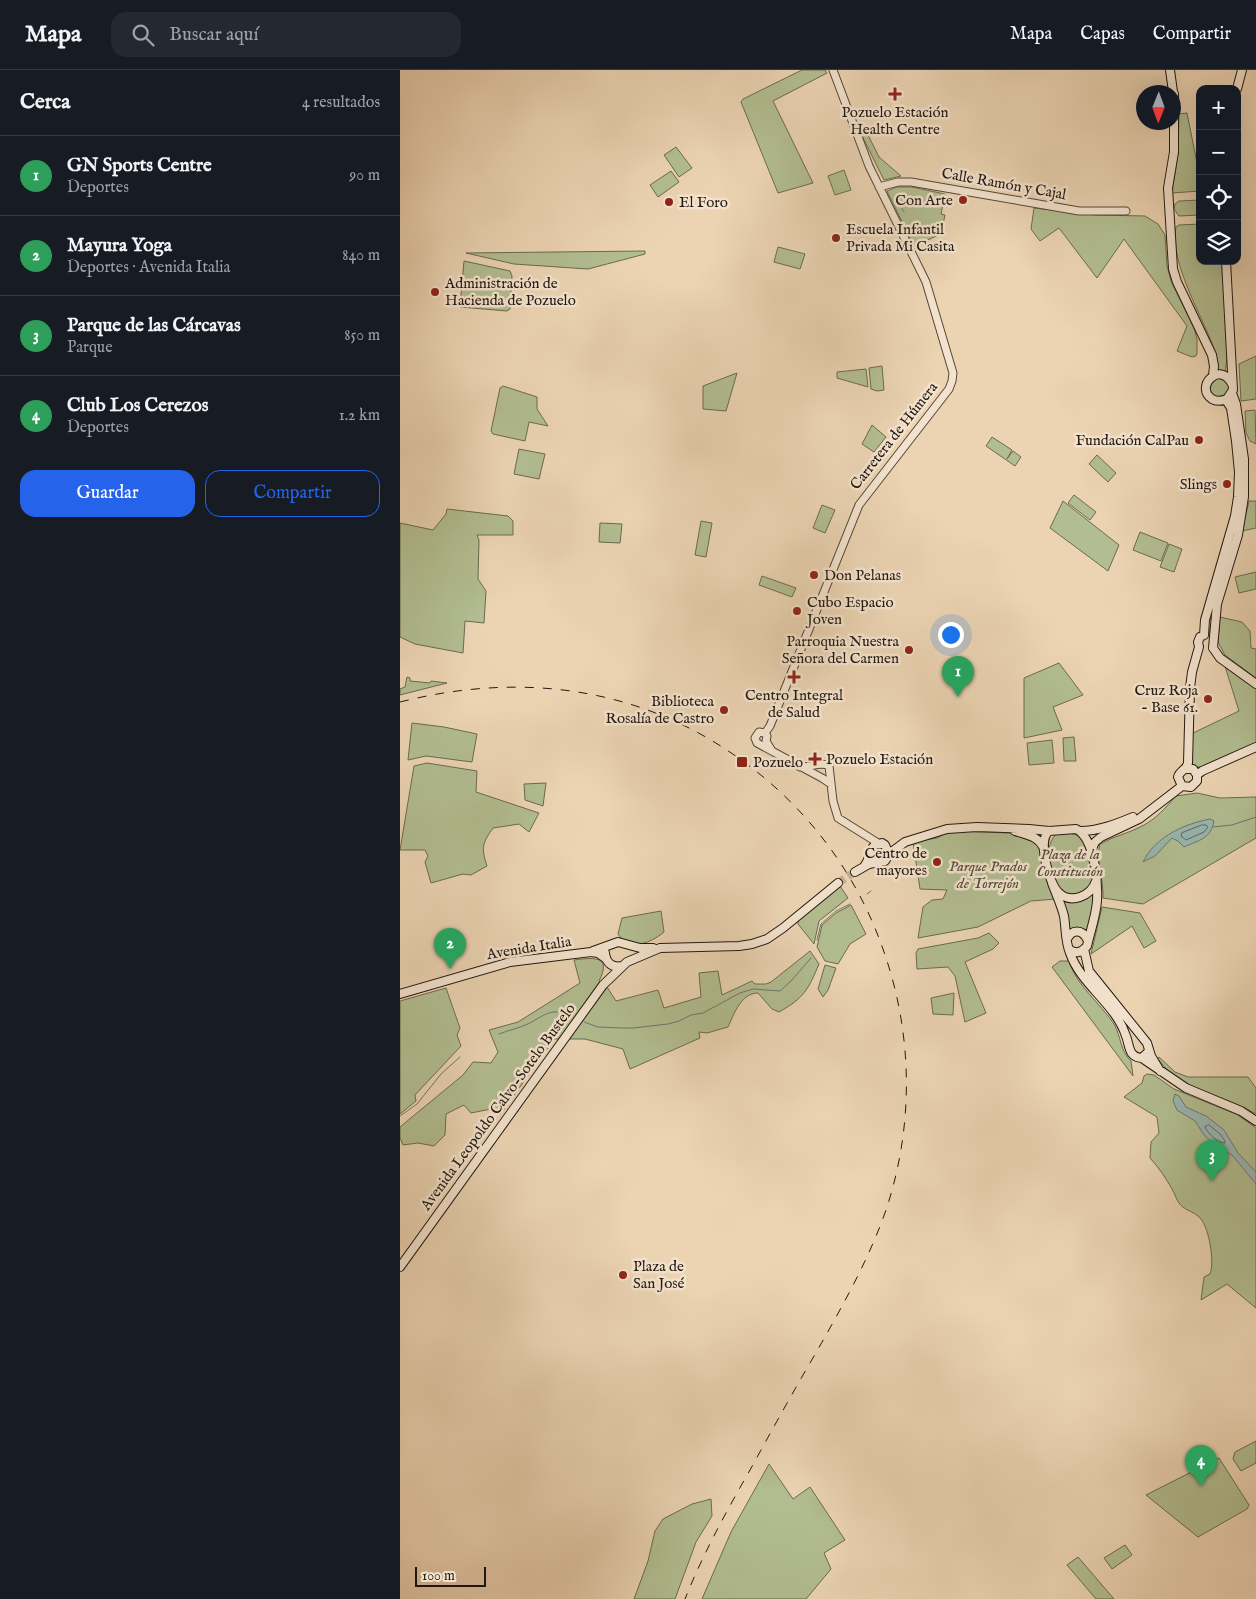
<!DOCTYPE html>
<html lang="es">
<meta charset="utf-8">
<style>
:root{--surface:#171b24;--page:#242831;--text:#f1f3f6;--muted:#9ea1a6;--line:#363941;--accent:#2563eb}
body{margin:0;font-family:"IM FELL English",serif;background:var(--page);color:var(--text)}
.controls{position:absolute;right:15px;top:15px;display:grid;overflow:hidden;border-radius:10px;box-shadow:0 5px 20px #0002}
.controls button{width:45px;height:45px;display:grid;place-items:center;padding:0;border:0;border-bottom:1px solid var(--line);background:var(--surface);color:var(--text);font:25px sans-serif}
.compass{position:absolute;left:736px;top:15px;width:45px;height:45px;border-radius:50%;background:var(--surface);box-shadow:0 5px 20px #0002;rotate:181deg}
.scale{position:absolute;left:15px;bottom:12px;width:71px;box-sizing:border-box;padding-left:5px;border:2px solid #22170f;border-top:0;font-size:14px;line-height:18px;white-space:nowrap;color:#22170f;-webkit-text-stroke:4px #f3e3ce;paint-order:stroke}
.you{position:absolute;left:550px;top:564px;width:18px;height:18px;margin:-12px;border:4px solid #fff;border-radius:50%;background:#1a73e8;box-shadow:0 0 0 8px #1a73e833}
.badge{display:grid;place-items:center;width:32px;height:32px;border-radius:50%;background:var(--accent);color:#fff;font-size:16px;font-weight:700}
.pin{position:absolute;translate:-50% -41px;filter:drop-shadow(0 1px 2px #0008)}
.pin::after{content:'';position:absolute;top:26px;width:18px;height:15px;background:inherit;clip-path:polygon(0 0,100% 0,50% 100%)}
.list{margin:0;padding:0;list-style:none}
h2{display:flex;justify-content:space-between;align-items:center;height:65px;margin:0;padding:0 20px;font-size:21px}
h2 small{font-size:16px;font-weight:400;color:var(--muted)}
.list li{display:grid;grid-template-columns:32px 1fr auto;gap:15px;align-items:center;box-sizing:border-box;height:80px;padding:0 20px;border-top:1px solid var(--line)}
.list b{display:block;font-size:19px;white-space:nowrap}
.list p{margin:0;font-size:16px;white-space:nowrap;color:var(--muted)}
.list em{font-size:16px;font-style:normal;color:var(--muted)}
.actions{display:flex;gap:10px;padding:15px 20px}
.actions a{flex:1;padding:11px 0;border:1px solid var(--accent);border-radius:15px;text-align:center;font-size:18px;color:var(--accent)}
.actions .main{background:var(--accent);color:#fff}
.icon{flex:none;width:28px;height:28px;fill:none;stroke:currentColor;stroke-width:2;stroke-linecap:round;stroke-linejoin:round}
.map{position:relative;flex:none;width:856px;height:1529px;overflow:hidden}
header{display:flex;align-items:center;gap:30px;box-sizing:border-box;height:70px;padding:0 25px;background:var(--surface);border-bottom:1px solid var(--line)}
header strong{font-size:24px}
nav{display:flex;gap:28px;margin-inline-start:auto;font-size:18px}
.search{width:350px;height:45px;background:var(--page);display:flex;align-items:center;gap:12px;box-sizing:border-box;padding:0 18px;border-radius:15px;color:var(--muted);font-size:19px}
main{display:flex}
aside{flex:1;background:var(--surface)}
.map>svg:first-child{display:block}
.green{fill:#b2be91;stroke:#6a6a50}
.water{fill:#99b7b1;stroke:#697770}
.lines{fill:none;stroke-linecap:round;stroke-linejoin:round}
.shore{stroke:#5e6760;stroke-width:1}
.stream{stroke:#697770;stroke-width:1}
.secondary-tunnel{stroke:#c4ae92;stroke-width:8;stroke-dasharray:8 4;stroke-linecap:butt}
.tertiary-casing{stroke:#544638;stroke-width:9}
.secondary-casing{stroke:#22170f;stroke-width:10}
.tertiary{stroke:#f3e3ce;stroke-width:7}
.secondary{stroke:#f3e3ce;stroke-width:8}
.rail{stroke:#22170f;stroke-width:1;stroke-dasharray:9 9;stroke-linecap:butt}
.poi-dot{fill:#8f2418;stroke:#f3e3ce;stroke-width:2}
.labels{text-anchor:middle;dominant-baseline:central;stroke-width:5;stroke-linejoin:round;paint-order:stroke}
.poi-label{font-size:15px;fill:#22170f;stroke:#f3e3ce;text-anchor:start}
.street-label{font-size:15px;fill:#22170f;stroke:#f3e3ce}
.park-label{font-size:15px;font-style:italic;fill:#4d4936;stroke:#f3e3ce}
</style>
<header>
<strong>Mapa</strong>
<div class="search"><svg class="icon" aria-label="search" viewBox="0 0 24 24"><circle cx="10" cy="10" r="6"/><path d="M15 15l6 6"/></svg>Buscar aquí</div>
<nav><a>Mapa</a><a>Capas</a><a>Compartir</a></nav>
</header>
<main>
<aside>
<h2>Cerca<small>4 resultados</small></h2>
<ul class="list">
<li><span class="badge" style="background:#2e9e5b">1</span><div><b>GN Sports Centre</b><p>Deportes</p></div><em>90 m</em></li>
<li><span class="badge" style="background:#2e9e5b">2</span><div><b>Mayura Yoga</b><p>Deportes · Avenida Italia</p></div><em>840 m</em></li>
<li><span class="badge" style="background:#2e9e5b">3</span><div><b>Parque de las Cárcavas</b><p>Parque</p></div><em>850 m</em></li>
<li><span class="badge" style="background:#2e9e5b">4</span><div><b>Club Los Cerezos</b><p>Deportes</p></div><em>1.2 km</em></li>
</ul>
<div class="actions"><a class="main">Guardar</a><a>Compartir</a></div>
</aside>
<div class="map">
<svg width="856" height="1529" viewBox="0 0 856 1529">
<rect width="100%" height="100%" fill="#ecd4b3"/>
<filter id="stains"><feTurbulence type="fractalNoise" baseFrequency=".004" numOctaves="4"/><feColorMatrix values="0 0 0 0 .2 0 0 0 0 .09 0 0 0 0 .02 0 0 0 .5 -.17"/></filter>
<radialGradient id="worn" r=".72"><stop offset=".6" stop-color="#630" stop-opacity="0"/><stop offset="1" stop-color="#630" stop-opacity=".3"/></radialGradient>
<!-- green -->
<path class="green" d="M402,0H425L427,3L373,31L413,113L378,123L341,32L343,29Z
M787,43L800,108V121L772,123L778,84L779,44Z
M468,65L479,87L501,106L484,110L462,66Z
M276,77L292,98L279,107L264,85Z
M444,100L451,120L435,125L428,106Z
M271,101L279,112L258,127L250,115Z
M497,117H512L545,124L541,144L545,145L541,164L514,176L487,121Z
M800,130V145L779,146L774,139L775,134L779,131Z
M634,138L696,145L745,146L758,154L765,165L767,196L771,211L794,258L797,269V283L796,286L792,287L777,281L787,256L724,169L697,208L659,158L640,171L631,159Z
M800,154V191H822L828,281L825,303L816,302L817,291L816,284C804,248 769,194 776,157L779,155Z
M378,177L405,184L400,199L374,192Z
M245,181V184L188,199L114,194L66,183Z
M64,191L110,201L112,206L110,239L107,241L60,237Z
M856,286V329L841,331L839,294Z
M482,296L484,320L477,321L471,319L469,298Z
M466,299L468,317L437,308V302Z
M337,303L326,341L303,339V316Z
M818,306L830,313L829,325L818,330L808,322L812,308Z
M103,316L137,327V339L148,356L129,352L125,371L93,364L91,361L100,318Z
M855,340L856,374L850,371L846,363L845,341Z
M472,355L486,367L474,382L462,374Z
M592,367L612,380L607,389L613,381L621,387L615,396L586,376Z
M119,379L145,384L139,409L114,404Z
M697,385L716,403L708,412L689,394Z
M674,425L696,442L690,450L668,433Z
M663,431L719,475L708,501L650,458Z
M849,431H856V458L842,461Z
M422,435L435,440L425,463L413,458Z
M47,439L108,446L113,451V465H77L79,470L78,509L86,521L84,553L65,551L63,583L15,574L0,567V453L33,460L46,444Z
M301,451L312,453L306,487L295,485Z
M200,453L222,454L220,473L199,472Z
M740,462L768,473L761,491L733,480Z
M769,474L782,479L774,502L760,497Z
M856,502V519L839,523L835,507Z
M362,506L396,518L392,527L359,515Z
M820,547L842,552L850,561L851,578L856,579V608L825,585L818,572Z
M659,593L683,625L653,637L662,660L624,668V608Z
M824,593L856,618V673L805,697H797L791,693L790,686L793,663L839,641Z
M7,607L10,608V611L30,613L31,611L47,613L0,625V619L5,617Z
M12,653L44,657L77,664L72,692L26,686L8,690Z
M674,667L676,691H664L663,668Z
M652,670L654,693L629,695L627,673Z
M27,693L77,701L76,722L139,743L129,762L119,754L93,758C82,774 81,777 87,796L71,805L63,804L31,813L25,792L28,786L25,780H0L14,696Z
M146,713L143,736L125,730L124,714Z
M797,723L820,728L856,727V768L743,834L703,828C704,809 695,790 700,774C714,766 730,763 744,755C757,748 766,737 776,726Z
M555,761L609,763L637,773L639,775L656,829L631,831L578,857L518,868L523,837L532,830L543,829L547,820L520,819L513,772L537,768L548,762Z
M666,763C671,764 676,763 680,768C689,776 696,800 692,812C686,824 670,829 660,819C655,813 652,804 650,797C647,786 648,773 656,764Z
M440,816L448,828L419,851L414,874L398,854V850Z
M695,821L694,839L687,863L668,861V850L662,828C676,830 684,832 695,821Z
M451,835L466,864L450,874L438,894L425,891L417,877L422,855L436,843Z
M702,837L740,843L756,871L744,878L732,856L691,884Z
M261,841L264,862C251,873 229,882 218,864L222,848Z
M589,863L599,873L593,879L565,892L586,943L565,952L555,906L548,897L517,899L516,883L518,879L578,868Z
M410,881L419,894C408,920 404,928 379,942L372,939L358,923C341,923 334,944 328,957L307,963L299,962L300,968L230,999L223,979L185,969H154L100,1045L91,1039L71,1043L64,1035L46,1044L45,1065L34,1076L18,1073L3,1075L0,1068V1057L63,1005L73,992L91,993L98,982L89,960L118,952L180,913L174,890C191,888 213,884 199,911L207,917L216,931L258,920L264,938L301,927L299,903L318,901L322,925L352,911L355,914H366L371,912Z
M660,891H669C676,915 700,933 714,954C721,966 720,981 731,991L733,1006L652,897Z
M425,895L436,898L428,920L423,927L418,919Z
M46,918L60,958L57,965L61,976L15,1025L16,1031L0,1044V931Z
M554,923L553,945L533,944L531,928Z
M759,987L775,1002L788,1007H848L856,1018V1044C830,1028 799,1023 774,1006C768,1002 763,995 758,989Z
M747,1004L754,1005L774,1019L838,1045L856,1058V1238L827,1214L801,1230L804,1207L810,1204C815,1192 809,1154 798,1146C792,1141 784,1140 779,1133C776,1129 775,1124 772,1119C766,1108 759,1098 750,1088L751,1072L759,1063L757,1047L724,1027L742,1013L744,1006Z
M856,1371V1393L841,1401L833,1389L835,1382Z
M819,1388L849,1435L847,1439L798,1467L746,1425Z
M369,1394L393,1429L410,1417L445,1470L424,1483L431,1499L406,1529H302L331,1462Z
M311,1429L312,1446L296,1472L275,1529H234L248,1491L255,1461L263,1449L292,1434Z
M725,1475L732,1485L712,1499L704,1488Z
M678,1487L714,1529H696L667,1495Z"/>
<!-- water -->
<path class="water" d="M810,749L814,751C811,769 799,770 784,777L778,771L772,768L755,786L743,792C755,767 784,754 810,749Z
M775,1024L779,1026L786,1037L806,1046L824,1060L838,1083L856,1102V1114L832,1085L817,1077L804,1065L795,1051L777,1040L773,1031Z"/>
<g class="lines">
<!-- shore -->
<path class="shore" d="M802,755H806L808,757L804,762L786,770L781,766L782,763Z
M809,1055L820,1064L825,1071V1073C818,1073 808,1064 805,1057Z"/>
<!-- stream -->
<path class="stream" d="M504,135L502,139L504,142
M515,152L518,158H521
M813,757L832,755L856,747
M467,824L471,821
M417,870L421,854L436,841L450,834
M184,952L198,957L222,958H233L268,954L279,951L291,945L303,943L340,923L353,919L380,921L391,911L411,888
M99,964C109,960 120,958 130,953C147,943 151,939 172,944
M0,1046L17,1034L41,1004L60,987"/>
<!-- secondary-tunnel -->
<path class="secondary-tunnel" d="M438,813L455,802"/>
<defs>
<path id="tertiary" d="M479,117L498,112H511L679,141H726
M365,663L370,656L459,435L549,319L552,311L553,303L526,212L469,96L433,0
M365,663L359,662L355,668L357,673L422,708L431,714
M365,663L367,666L366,671L372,681
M400,697C409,698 421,691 429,696L433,731L438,748L478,773"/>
<path id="secondary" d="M770,0L773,22
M837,19L842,0
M774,24V82L768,118L773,199L777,212L812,285L814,296L813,306
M826,191L833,320L827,329C822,331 817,332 812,329C794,317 820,290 832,314
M804,565L805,550L835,446L838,427L839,402L836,371L831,338L826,330
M813,578L817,534L838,465L844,427V389L836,334L832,323
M813,578L820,588L856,614
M785,699H793L797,705V711L791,717L782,716L778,707C780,700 787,700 788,693L790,618L792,602L799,577L798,572L800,567L804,565
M797,705L802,701L856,677
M615,761C627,765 639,766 644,779
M649,761C637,771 649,813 658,822C671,835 691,826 696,811
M680,761C699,761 716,754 733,747
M691,781L695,772L701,767L739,749L782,716
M465,795C471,788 468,781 475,775L482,773L485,775L489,784
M455,802L469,794L485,791L489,784L505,772L547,759L577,757L629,759L649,761L676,759C695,768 698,813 697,831C696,846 690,862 687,876C682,883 675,884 669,879
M652,813C656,824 661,834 664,846C666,858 665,871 670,883C681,915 716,934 726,966C730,976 728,987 742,988L748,982
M667,869C672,859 682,859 687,869
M684,879L689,901L747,973L751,986L760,1001
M193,881L218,872L240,878H253
M205,883C206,893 212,898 222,896
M0,924L110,892L191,882L198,883L205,888
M742,988L786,1018L841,1041L856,1051
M0,1197L203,915L227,892L260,878L339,876L352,874L367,869L383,858L438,813"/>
</defs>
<!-- tertiary casing -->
<use href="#tertiary" class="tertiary-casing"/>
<!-- secondary casing -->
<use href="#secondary" class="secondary-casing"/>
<!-- tertiary -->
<use href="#tertiary" class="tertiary"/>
<!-- secondary -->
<use href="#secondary" class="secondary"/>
<!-- rail -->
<path class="rail" d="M0,632C123,601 245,617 348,695C411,742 459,808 484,882C513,965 514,1056 486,1140C469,1189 443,1235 417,1281C394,1320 372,1360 350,1400C326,1442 303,1484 285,1529"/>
</g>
<!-- markers -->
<g class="poi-dot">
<path d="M492.5 16.5h5v5h5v5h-5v5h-5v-5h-5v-5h5z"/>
<circle cx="563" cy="130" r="5"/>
<circle cx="269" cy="132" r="5"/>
<circle cx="436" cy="168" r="5"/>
<circle cx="35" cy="222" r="5"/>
<circle cx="799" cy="370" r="5"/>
<circle cx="827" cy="414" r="5"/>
<circle cx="414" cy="505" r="5"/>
<circle cx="397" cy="541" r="5"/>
<circle cx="509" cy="580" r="5"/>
<path d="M391.5 599.5h5v5h5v5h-5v5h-5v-5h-5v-5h5z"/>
<circle cx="808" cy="629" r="5"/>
<circle cx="324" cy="640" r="5"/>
<path d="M412.5 681.5h5v5h5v5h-5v5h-5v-5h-5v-5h5z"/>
<rect x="336" y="686" width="12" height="12" rx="2.5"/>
<circle cx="537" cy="792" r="5"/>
<circle cx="223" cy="1205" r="5"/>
</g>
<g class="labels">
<!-- poi labels -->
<g class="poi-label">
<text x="495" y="42" text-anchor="middle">Pozuelo Estación<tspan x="495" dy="17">Health Centre</tspan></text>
<text x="553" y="130" text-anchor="end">Con Arte</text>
<text x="279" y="132">El Foro</text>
<text x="446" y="159">Escuela Infantil<tspan x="446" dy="17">Privada Mi Casita</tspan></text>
<text x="45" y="213">Administración de<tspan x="45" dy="17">Hacienda de Pozuelo</tspan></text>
<text x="789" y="370" text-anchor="end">Fundación CalPau</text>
<text x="817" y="414" text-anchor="end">Slings</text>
<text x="424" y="505">Don Pelanas</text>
<text x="407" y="532">Cubo Espacio<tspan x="407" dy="17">Joven</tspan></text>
<text x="499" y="571" text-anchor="end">Parroquia Nuestra<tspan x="499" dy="17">Señora del Carmen</tspan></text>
<text x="798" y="620" text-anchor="end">Cruz Roja<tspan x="798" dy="17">- Base 61.</tspan></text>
<text x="394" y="625" text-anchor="middle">Centro Integral<tspan x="394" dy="17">de Salud</tspan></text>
<text x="314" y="631" text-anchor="end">Biblioteca<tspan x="314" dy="17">Rosalía de Castro</tspan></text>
<text x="426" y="689">Pozuelo Estación</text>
<text x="353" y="692">Pozuelo</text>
<text x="527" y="783" text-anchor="end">Centro de<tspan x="527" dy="17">mayores</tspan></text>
<text x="233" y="1196">Plaza de<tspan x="233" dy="17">San José</tspan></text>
</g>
<!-- street labels -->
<g class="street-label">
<text transform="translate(604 114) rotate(10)">Calle Ramón y Cajal</text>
<text transform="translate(494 366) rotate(-52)">Carretera de Húmera</text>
<text transform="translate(129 878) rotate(-9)">Avenida Italia</text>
<text transform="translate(98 1037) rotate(-54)">Avenida Leopoldo Calvo-Sotelo Bustelo</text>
</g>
<!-- park labels -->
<g class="park-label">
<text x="670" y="784">Plaza de la<tspan x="670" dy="17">Constitución</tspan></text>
<text x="588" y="796">Parque Prados<tspan x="588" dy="17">de Torrejón</tspan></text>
</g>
</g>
<rect width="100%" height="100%" filter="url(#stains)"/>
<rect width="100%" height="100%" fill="url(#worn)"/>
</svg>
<div class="controls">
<button>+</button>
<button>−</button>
<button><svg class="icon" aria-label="locate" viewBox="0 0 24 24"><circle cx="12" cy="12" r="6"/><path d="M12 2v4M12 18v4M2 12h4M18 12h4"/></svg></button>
<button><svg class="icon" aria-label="layers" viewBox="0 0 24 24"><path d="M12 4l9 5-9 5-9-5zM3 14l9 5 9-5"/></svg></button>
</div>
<svg class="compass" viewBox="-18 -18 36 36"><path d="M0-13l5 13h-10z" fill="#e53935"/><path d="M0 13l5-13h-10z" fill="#9ea1a6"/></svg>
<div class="scale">100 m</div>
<div class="you"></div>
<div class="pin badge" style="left:558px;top:627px;background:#2e9e5b">1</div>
<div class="pin badge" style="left:50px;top:899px;background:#2e9e5b">2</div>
<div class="pin badge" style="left:812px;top:1111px;background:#2e9e5b">3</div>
<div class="pin badge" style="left:801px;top:1416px;background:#2e9e5b">4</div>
</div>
</main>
